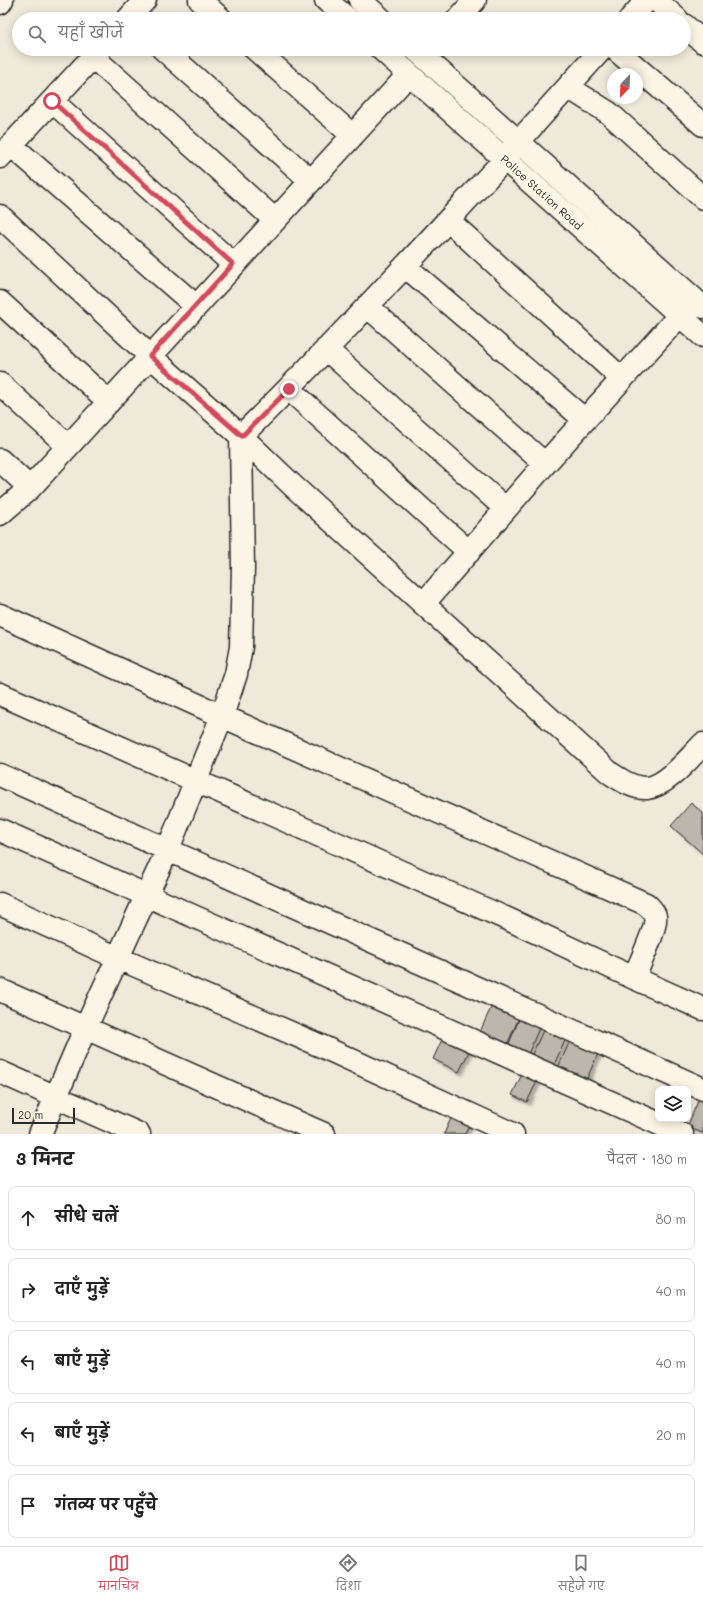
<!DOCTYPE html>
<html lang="hi">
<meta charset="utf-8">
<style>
:root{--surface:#fff;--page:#f2f2f2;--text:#222;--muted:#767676;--line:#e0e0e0;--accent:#d1495b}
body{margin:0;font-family:Mali,"Playpen Sans Deva",sans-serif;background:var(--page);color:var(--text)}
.controls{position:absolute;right:12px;bottom:12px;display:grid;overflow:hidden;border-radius:8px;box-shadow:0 2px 10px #0003}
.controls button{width:36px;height:36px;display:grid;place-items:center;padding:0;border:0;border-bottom:1px solid var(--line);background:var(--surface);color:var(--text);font:20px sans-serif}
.compass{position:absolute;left:607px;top:68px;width:36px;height:36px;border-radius:50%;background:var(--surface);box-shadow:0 2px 10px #0003;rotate:203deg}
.scale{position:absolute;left:12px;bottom:10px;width:63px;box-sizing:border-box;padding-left:4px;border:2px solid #2b2b2b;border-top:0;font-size:11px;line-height:14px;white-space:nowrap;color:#2b2b2b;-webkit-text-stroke:3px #fcf5e5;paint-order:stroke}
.stop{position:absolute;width:12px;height:12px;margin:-9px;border:3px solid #d1495b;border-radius:50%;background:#fff}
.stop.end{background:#d1495b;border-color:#fff;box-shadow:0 1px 4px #0008}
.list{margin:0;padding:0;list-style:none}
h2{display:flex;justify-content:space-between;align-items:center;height:52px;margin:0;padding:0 16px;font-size:17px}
h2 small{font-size:13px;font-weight:400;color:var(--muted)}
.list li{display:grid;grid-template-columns:26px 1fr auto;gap:12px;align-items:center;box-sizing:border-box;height:64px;margin:0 8px 8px;padding:0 8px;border:1px solid var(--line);border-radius:8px}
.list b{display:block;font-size:15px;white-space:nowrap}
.list em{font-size:13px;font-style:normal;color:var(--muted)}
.icon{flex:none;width:22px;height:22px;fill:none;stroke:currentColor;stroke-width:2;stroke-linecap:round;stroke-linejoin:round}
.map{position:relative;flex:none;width:703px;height:1134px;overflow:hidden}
.search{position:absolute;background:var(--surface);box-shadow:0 2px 10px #0003;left:12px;right:12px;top:12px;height:44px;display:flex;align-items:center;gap:10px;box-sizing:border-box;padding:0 14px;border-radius:22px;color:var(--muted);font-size:15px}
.sheet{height:412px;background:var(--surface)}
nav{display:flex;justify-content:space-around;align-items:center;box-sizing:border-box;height:56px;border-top:1px solid var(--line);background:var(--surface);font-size:11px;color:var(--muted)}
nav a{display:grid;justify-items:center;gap:2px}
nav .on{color:var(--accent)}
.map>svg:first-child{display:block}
.building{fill:#bcb7ac;stroke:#2b2b2b;filter:url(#shadow)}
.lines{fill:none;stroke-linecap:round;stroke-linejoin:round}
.minor-casing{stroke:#2b2b2b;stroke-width:25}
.minor{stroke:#fcf5e5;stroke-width:22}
.route{stroke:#d1495b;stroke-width:5}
.labels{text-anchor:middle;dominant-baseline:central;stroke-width:3;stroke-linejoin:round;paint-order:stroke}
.street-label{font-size:11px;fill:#2b2b2b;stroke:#fcf5e5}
</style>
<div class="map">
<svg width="703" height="1134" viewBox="0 0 703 1134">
<defs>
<filter id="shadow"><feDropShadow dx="3.5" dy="3.5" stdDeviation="1" flood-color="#0004"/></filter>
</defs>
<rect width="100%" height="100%" fill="#efe9da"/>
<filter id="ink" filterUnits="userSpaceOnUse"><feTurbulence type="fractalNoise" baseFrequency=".025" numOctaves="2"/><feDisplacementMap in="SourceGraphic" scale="8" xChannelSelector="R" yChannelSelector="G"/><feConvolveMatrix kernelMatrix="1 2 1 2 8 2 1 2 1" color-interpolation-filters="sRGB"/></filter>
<g filter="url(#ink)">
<!-- building -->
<path class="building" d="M691,803L703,813V854L671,826Z
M494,1001L521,1013L505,1049L478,1036Z
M522,1012L542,1021L526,1059L506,1051Z
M546,1024L568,1034L552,1069L530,1059Z
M446,1031L473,1043L459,1072L433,1059Z
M572,1036L600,1049L585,1083L557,1070Z
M524,1070L539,1077L527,1102L512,1095Z
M700,1096L703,1097V1133L687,1127Z
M455,1109L473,1117L465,1134H444Z"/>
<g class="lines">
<defs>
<path id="minor" d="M200,0L221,19
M326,0L348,19
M360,0L381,19
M656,0L677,19
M0,3L2,0
M128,19L145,0
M458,19L475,0
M630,19L647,0
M684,25L703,42
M163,49L310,180
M255,49L352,135
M381,49L703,336
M415,49L703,307
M615,49L703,125
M93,57L274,219
M568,87L609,113L703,198
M52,101L233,264
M11,145L196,306
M0,157L100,49
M0,216L150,356L241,436L292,485L610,773C621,780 634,789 647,788C667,786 690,757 703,744
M448,220L622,379
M405,266L585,420
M0,302L109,402
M367,306L545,464
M326,349L506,509
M0,384L68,446
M289,389L469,552
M0,460L30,488
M0,514L30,488C156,349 282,211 409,74
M424,603L545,464L680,315
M0,615L222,716L646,904C650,908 654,911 655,916C658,926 638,967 634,978
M0,694L512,921L634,978L703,1009
M0,775L703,1089
M0,830L682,1134
M0,904L118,958L321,1046L513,1134
M0,990L324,1134
M0,1072L139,1134
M40,1134L85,1029L168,849L222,716L236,674L241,647L243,568L241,436C332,346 418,252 505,159L519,141L602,49"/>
</defs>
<!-- minor casing -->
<use href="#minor" class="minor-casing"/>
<!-- minor -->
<use href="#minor" class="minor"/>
</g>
</g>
<g class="lines" filter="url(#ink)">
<!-- route -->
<path class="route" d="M52,101L233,264L150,356L242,436L289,389"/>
</g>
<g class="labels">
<!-- street labels -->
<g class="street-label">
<text transform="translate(542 192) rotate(42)">Police Station Road</text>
</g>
</g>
</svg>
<div class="controls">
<button><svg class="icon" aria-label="layers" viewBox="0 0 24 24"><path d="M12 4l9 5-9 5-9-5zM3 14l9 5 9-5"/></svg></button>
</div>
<svg class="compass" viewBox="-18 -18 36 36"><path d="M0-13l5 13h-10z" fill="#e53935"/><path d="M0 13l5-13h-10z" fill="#767676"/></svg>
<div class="scale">20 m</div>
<div class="stop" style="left:52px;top:101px"></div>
<div class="stop end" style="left:289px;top:389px"></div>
<div class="search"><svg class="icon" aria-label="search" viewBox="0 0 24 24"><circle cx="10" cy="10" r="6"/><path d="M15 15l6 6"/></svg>यहाँ खोजें</div>
</div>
<section class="sheet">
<h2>3 मिनट<small>पैदल · 180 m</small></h2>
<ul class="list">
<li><svg class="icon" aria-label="ahead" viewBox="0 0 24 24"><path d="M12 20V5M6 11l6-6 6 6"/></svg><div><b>सीधे चलें</b></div><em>80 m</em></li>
<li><svg class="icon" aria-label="right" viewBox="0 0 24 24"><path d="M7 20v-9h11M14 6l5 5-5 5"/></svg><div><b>दाएँ मुड़ें</b></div><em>40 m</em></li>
<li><svg class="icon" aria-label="left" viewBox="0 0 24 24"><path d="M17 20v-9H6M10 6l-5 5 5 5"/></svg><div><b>बाएँ मुड़ें</b></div><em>40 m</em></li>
<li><svg class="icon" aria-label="left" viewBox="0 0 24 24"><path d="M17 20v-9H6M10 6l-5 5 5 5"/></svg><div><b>बाएँ मुड़ें</b></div><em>20 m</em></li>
<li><svg class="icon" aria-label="arrive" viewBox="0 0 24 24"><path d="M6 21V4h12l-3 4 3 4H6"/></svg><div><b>गंतव्य पर पहुँचे</b></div></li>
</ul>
</section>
<nav>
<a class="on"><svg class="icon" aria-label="map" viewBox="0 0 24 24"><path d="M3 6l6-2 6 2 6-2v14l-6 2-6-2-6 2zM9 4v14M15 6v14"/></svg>मानचित्र</a>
<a><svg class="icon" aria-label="directions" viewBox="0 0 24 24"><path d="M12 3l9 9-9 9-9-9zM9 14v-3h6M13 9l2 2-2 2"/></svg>दिशा</a>
<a><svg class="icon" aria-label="saved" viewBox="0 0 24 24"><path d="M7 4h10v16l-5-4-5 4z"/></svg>सहेजे गए</a>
</nav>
